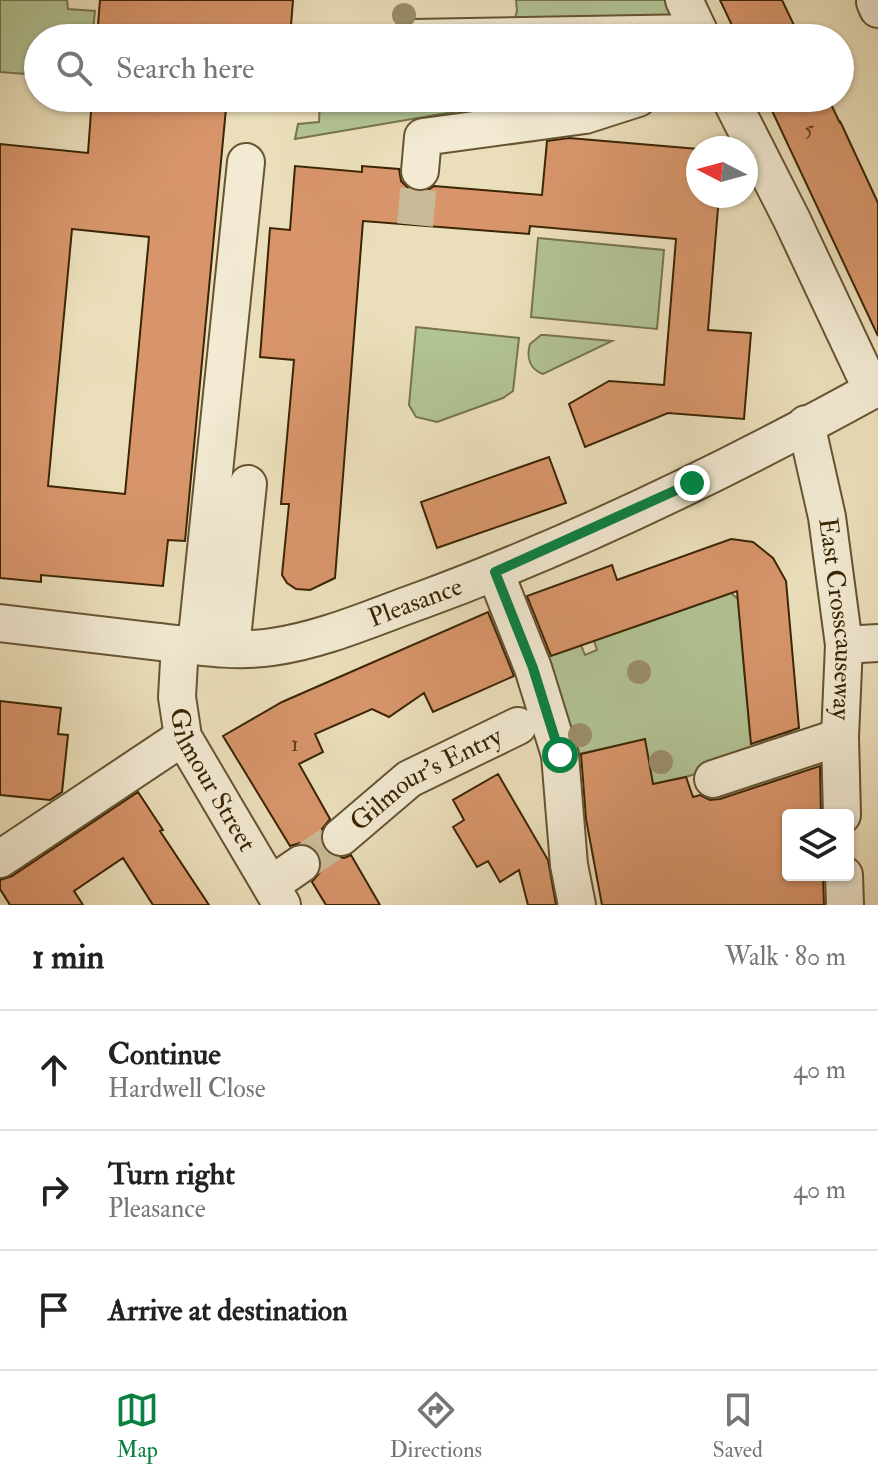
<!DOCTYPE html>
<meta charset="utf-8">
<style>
:root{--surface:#fff;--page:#f2f2f2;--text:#222;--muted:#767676;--line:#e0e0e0;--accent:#0b8043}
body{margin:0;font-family:"IM FELL Double Pica",serif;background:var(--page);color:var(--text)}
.controls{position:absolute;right:24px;bottom:24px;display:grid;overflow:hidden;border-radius:8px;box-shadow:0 2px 6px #0004}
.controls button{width:72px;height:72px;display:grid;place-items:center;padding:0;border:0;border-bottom:2px solid var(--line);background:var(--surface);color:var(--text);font:40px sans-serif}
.compass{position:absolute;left:686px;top:136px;width:72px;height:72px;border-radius:50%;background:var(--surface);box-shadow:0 2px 6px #0004;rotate:276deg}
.stop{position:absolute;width:24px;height:24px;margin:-18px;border:6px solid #0b8043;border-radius:50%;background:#fff}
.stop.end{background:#0b8043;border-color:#fff;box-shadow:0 2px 8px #0008}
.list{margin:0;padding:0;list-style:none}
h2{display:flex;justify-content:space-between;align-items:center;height:104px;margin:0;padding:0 32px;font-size:34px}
h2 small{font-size:26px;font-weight:400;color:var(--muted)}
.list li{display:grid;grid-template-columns:52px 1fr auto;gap:24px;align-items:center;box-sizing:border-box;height:120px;padding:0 32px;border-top:2px solid var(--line)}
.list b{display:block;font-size:30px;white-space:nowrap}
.list p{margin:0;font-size:26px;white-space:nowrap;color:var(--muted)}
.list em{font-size:26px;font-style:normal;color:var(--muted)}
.icon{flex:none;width:44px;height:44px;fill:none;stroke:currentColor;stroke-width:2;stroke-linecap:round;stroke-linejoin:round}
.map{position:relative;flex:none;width:878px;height:905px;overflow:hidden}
.search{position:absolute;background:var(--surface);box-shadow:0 2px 6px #0004;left:24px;right:24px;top:24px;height:88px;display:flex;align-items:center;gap:20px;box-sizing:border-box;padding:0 28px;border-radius:44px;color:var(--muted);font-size:30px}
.sheet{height:464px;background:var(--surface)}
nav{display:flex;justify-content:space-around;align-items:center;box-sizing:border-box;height:112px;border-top:2px solid var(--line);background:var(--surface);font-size:22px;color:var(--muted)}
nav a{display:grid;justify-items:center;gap:4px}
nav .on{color:var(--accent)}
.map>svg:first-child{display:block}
.green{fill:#b2c394;stroke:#76744c;stroke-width:2}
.building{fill:#d8956b;stroke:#3a2503;stroke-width:2;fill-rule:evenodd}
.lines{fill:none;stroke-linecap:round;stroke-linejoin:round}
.minor-tunnel{stroke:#c8ba96;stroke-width:36;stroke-dasharray:36 18;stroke-linecap:butt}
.minor-casing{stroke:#665431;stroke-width:40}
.minor{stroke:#f2ead3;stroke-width:36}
.tree{fill:#9a8e6a}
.route{stroke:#0b8043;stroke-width:10}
.labels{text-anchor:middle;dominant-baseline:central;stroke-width:6;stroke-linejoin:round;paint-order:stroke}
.number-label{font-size:22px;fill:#62411d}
.street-label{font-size:26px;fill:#3a2503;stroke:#f2ead3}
</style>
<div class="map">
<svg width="878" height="905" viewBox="0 0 878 905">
<rect width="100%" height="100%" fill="#ebdfbb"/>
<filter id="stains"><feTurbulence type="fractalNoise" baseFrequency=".0025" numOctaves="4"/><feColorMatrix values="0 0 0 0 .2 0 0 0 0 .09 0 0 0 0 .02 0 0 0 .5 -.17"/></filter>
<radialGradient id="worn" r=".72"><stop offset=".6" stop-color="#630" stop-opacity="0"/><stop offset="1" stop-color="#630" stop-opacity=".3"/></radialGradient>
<!-- green -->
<path class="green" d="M0,0H67L68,9L95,11L92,38H38V75L0,72Z
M516,0H668L674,15L510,35L517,11Z
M320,98H535L295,139L298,124L319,122Z
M538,238L664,250L657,329L531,317Z
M416,327L519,338L513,391L503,398L437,422L416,417L409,405Z
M541,335H545L612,341L543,374C530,369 526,358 530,344Z
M731,593L738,599L750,736L799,732L801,738L686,777L653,784L644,740L574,755L535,652L549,647L581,645L585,655L597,650L591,632L634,627Z"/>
<!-- building -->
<path class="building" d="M100,0H293L290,38H97Z
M720,0H782L800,38H738Z
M92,98H227L185,541L168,540L163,586L41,575V582L0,578V144L88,153ZM72,229L149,237L125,494L48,486Z
M766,98H828L840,123V121L878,203V336Z
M569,138L698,149V196H719L708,330L751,333L744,419L668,413L585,447L569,404L609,381L664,385L676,239L530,226L529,234L363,221L335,578L310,590L296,589L287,583L282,575L289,504H281L294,360L260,357L270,228L290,230L295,166L362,172V166L399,169L401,181L409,189L417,192L428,190L434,186L542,195L547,141Z
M549,457L566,503L437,548L421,502Z
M731,539L753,542L773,558L786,581L799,728L751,744L737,591L551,656L527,596L612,565L617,580Z
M488,612L514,676L433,712L424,693L389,717L372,709L315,734L323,752L299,764L330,819L322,829L321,842L326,851L333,856L344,858L351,855L380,905H326L312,882L320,872L322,863L319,853L309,845L300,843L290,846L223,736L282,702Z
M0,701L61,708L58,734L68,735L62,792L50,800L0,795Z
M645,739L653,784L686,777L693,797L700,795L710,800L720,799L820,766L821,815H788V875H823L824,905H602L586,819L581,754Z
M498,774L548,860L556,905H528L519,870L500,882L488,861L477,867L453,827L464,820L453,800Z
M138,792L163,830L160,831L209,905H153L123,858L74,891L83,905H10L0,889V880L12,876Z"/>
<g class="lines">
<!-- minor-tunnel -->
<path class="minor-tunnel" d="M415,225L420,171
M301,864L341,837"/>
<defs>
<g id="minor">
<path d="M684,0L702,38"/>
<path d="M875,2L878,9"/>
<path d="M413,38L699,33"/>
<path d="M730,98L792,220L872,390"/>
<path d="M420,171L423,137L585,115L638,98"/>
<path id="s1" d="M806,424L827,517L844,645L840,737L842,815"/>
<path d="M495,572L533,668L560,755L569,865L577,905"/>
<path id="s2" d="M0,623C50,629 100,635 151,641C190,645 233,653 272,647C323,640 374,617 422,600C577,543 733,467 878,387"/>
<path id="s3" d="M180,644L177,697L183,737L282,905"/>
<path d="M844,645L878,643"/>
<path d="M196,646L246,162"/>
<path d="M231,648L248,484"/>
<path d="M713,779L840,737"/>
<path id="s4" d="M341,837L409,779L518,726"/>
<path d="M0,859L183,737"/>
<path d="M844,875L845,905"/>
<path d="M272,884L301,864"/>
</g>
</defs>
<!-- minor casing -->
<use href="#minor" class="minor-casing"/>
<!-- minor -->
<use href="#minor" class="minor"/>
</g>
<!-- trees -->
<g class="tree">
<circle cx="404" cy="15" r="12"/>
<circle cx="639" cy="672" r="12"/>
<circle cx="580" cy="735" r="12"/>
<circle cx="661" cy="762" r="12"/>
</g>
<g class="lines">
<!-- route -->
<path class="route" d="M560,755L533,668L495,572L692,483"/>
</g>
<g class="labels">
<!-- number labels -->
<g class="number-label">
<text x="809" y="129">5</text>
<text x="295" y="744">1</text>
</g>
<!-- street labels -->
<g class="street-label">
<text stroke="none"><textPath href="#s2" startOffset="424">Pleasance</textPath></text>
<text stroke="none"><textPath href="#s1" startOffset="198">East Crosscauseway</textPath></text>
<text stroke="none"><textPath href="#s3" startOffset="144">Gilmour Street</textPath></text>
<text stroke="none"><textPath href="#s4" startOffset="104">Gilmour's Entry</textPath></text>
</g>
</g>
<rect width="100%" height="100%" filter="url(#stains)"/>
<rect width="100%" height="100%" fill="url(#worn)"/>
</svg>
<div class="controls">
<button><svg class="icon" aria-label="layers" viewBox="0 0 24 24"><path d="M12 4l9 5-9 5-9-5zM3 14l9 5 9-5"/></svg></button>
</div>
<svg class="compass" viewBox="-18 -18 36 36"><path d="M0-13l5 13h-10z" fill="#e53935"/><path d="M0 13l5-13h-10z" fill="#767676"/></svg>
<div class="stop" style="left:560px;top:755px"></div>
<div class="stop end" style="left:692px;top:483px"></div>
<div class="search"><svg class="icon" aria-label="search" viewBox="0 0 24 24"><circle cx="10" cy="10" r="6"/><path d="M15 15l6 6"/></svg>Search here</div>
</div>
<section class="sheet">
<h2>1 min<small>Walk · 80 m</small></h2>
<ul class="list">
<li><svg class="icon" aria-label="ahead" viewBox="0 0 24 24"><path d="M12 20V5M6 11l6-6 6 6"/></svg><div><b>Continue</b><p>Hardwell Close</p></div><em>40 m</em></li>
<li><svg class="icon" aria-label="right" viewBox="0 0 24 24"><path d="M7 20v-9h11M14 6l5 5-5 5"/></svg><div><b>Turn right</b><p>Pleasance</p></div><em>40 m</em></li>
<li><svg class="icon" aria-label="arrive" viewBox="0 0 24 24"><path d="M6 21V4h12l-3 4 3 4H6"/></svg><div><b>Arrive at destination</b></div></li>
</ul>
</section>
<nav>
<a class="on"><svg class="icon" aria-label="map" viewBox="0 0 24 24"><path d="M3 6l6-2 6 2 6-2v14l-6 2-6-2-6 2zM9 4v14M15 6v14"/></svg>Map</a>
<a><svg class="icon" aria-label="directions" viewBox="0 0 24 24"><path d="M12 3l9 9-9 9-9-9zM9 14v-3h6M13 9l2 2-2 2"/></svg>Directions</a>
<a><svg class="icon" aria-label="saved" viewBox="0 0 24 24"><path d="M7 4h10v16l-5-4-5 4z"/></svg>Saved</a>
</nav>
